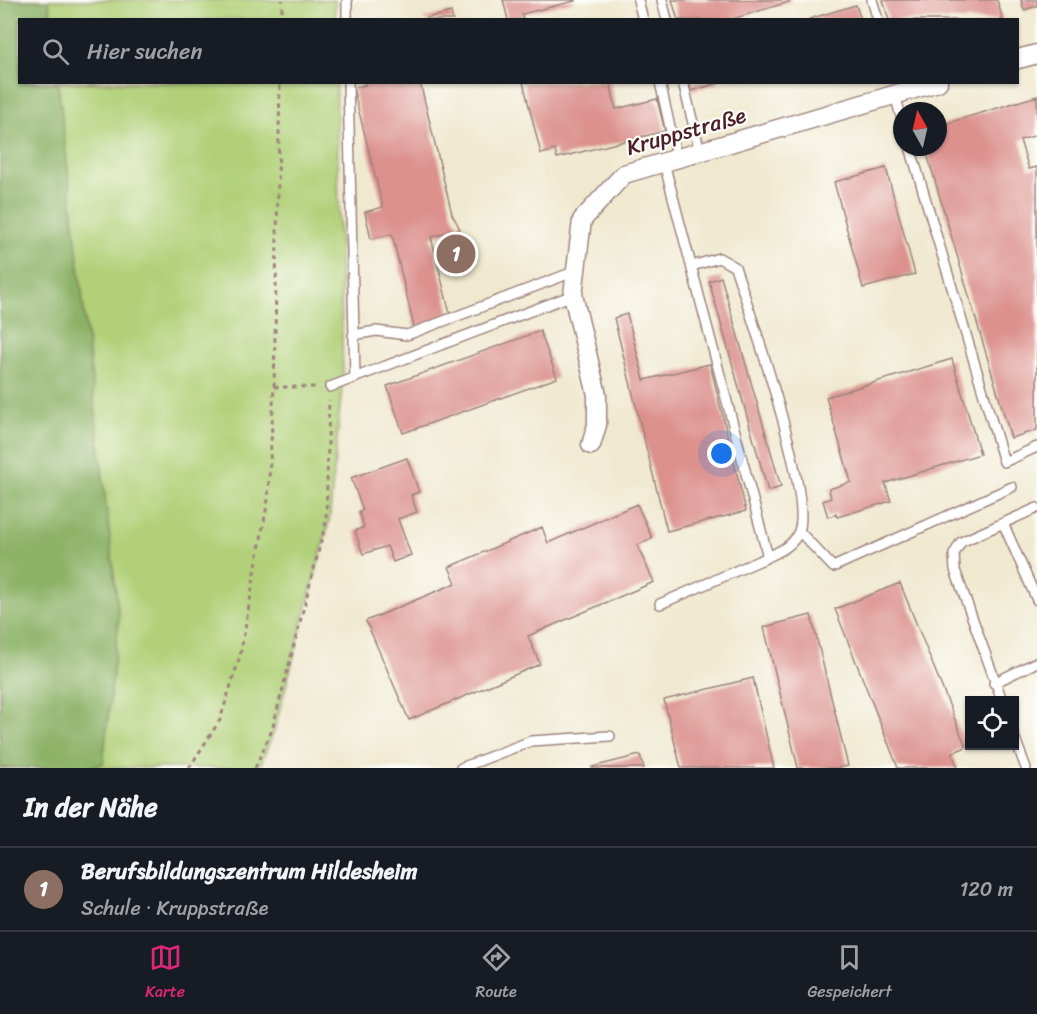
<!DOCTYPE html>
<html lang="de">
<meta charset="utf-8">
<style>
:root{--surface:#171b24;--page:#20242c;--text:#f1f3f6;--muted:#9ea1a6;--line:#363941;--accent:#db2777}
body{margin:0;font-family:Sriracha,sans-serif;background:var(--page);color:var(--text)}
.controls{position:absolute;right:18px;bottom:18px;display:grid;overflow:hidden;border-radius:0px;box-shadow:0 2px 4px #0004}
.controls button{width:54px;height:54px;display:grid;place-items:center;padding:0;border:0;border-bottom:2px solid var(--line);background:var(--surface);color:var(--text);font:30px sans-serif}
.compass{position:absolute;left:893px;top:102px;width:54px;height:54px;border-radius:50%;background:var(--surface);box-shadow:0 2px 4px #0004;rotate:352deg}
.you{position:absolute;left:722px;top:454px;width:21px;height:21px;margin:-15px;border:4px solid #fff;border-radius:50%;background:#1a73e8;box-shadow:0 0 0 9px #1a73e833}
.badge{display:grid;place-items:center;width:39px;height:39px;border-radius:50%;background:var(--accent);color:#fff;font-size:20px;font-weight:700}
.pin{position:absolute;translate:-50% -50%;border:3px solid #fff;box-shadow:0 2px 6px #0006}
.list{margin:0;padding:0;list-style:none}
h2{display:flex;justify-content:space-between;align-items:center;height:78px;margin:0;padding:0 24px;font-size:26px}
h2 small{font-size:20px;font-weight:400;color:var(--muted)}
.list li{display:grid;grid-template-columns:39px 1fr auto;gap:18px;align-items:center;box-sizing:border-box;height:84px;padding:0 24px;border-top:2px solid var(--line)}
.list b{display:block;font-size:22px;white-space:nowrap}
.list p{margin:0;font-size:20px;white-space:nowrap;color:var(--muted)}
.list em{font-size:20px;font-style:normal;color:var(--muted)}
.icon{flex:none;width:33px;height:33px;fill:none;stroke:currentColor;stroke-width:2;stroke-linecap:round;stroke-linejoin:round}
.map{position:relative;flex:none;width:1037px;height:768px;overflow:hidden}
.search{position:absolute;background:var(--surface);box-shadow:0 2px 4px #0004;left:18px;right:18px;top:18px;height:66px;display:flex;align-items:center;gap:15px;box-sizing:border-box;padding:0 21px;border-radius:0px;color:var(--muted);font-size:22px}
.sheet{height:162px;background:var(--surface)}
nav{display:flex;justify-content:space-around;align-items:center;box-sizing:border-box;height:84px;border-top:2px solid var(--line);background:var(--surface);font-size:16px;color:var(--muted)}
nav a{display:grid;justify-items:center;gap:3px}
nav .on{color:var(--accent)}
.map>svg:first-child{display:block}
.green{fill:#b1d078;stroke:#7e7852;stroke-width:1.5}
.forest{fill:#8cb268;stroke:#6b684a;stroke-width:1.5}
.building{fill:#dc918d}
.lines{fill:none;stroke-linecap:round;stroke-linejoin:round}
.lane-casing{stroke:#9d847e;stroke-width:12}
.street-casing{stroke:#9d847e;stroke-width:21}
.path{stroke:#9d847e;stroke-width:3;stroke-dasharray:4.5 4.5;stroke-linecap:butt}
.lane{stroke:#fff;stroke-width:9}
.street{stroke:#fff;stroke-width:18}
.labels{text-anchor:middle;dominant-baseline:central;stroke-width:4.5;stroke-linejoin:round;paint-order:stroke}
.street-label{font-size:22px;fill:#4a1f2b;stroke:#fdfcf7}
</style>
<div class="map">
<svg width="1037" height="768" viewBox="0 0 1037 768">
<rect width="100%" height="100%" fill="#fdfcf7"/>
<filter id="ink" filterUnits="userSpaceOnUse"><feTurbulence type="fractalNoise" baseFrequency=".0167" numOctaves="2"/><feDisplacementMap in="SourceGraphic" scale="12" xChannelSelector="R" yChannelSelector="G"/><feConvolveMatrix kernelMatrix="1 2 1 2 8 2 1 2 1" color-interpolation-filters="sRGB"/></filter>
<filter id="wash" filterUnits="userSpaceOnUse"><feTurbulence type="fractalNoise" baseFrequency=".008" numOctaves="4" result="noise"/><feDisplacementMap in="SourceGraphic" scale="24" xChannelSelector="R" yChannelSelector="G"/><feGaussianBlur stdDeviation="1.35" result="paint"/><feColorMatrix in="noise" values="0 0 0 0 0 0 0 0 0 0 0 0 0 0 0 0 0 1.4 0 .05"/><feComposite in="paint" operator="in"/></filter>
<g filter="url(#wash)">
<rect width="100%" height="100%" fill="#f0e9d0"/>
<!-- green -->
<path class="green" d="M0,0H335V19L20,20V82L336,83L343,376L329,522L274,731L259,768H0Z"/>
<!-- forest -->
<path class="forest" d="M0,0H49L51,19L20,20V82L58,83L119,618L103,764L87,768H0Z"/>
<g id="blocks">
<!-- building -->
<path class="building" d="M503,0H575V1L522,14L523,20H508Z
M672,0H792V1L729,20H678Z
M883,0H997L1003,20H889Z
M1021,0H1037V6L1024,10Z
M856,5L861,20H809V19Z
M451,12L453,20H423V19Z
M364,82H420L452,214L460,229L431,237L451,318L414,327L392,234L371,239L365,212L383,207L353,88L365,85Z
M523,82H610L616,109L657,99L665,131L557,158L555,150L541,154Z
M689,82H719V83L691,91Z
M1037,96V135L1020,140L1029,169L1037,167V430L1011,438L925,147H938V126Z
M886,168L915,274L863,288L834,182Z
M721,277L781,487L768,491L709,281Z
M627,314L644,380L710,364L746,511L667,531L614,318Z
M540,331L557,378L403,433L387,386Z
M952,359L980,454L885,483L891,501L837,517L836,514L828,517L823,501L831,498L829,489L851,482L826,397Z
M407,458L419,492L411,495L417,512L398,519L411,555L393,562L387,546L363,554L355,531L364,527L359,512L363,510L351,478Z
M637,504L652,538L637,545L654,582L528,636L540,664L409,720L366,621L456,583L449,567L542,527L548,543Z
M900,583L966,747L952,753L958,768H898L835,609Z
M811,615L848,766L838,768H798L764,627Z
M753,678L774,768H681L664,700Z
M640,755L644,768H592V767Z"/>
</g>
</g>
<g filter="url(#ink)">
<use href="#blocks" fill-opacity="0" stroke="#9d847e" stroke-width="1.5"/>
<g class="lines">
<defs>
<path id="lane" d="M347,0V20
M638,0L643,20
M662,0L667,20
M872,0L878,20
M348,82L355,378
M660,82L677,159
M683,82L700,152
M895,95L902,120
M910,147L1004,462L1037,447
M692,266L719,258L735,267C750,312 813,495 799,531C794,545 780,551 768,557
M353,335L376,331L407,335L576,271
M330,387L573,295
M1003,523L1037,600
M799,531L833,567L1012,487
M660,604L768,557L664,163
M994,683L1037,662
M1002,700L955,570L954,554L961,542L1037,508
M1014,736L1026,768
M461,768L531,741L610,736"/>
<path id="street" d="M1018,59L1037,54
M591,445L597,425V395L573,295L582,220L624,174L938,82"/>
</defs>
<!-- lane casing -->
<use href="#lane" class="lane-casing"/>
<!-- street casing -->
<use href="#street" class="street-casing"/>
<!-- path -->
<path class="path" d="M282,20V0
M274,387H318
M189,768L220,720L240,656L268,499L274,387L280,82
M255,768L272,730L326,522L329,400"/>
<!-- lane -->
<use href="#lane" class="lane"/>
<!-- street -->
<use href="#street" class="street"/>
</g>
</g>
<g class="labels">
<!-- street labels -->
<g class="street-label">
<text transform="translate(686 131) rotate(-16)">Kruppstraße</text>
</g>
</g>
</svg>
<div class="controls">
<button><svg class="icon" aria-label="locate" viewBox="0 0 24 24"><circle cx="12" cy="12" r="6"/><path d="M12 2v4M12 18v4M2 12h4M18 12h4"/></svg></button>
</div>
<svg class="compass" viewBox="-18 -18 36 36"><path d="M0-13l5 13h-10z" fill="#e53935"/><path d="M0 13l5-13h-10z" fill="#9ea1a6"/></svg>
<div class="you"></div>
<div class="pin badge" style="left:456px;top:254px;background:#8d6e63">1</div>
<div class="search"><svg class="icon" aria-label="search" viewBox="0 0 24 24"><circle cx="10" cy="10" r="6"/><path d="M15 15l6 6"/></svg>Hier suchen</div>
</div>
<section class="sheet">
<h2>In der Nähe<small></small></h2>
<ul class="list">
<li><span class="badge" style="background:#8d6e63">1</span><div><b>Berufsbildungszentrum Hildesheim</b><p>Schule · Kruppstraße</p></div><em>120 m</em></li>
</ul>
</section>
<nav>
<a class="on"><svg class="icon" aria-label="map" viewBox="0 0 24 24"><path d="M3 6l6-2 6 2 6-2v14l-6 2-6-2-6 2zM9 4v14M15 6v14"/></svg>Karte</a>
<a><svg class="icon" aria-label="directions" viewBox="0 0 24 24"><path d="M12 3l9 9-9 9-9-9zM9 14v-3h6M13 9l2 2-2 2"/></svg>Route</a>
<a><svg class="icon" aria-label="saved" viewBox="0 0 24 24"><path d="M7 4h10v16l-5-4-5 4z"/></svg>Gespeichert</a>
</nav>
